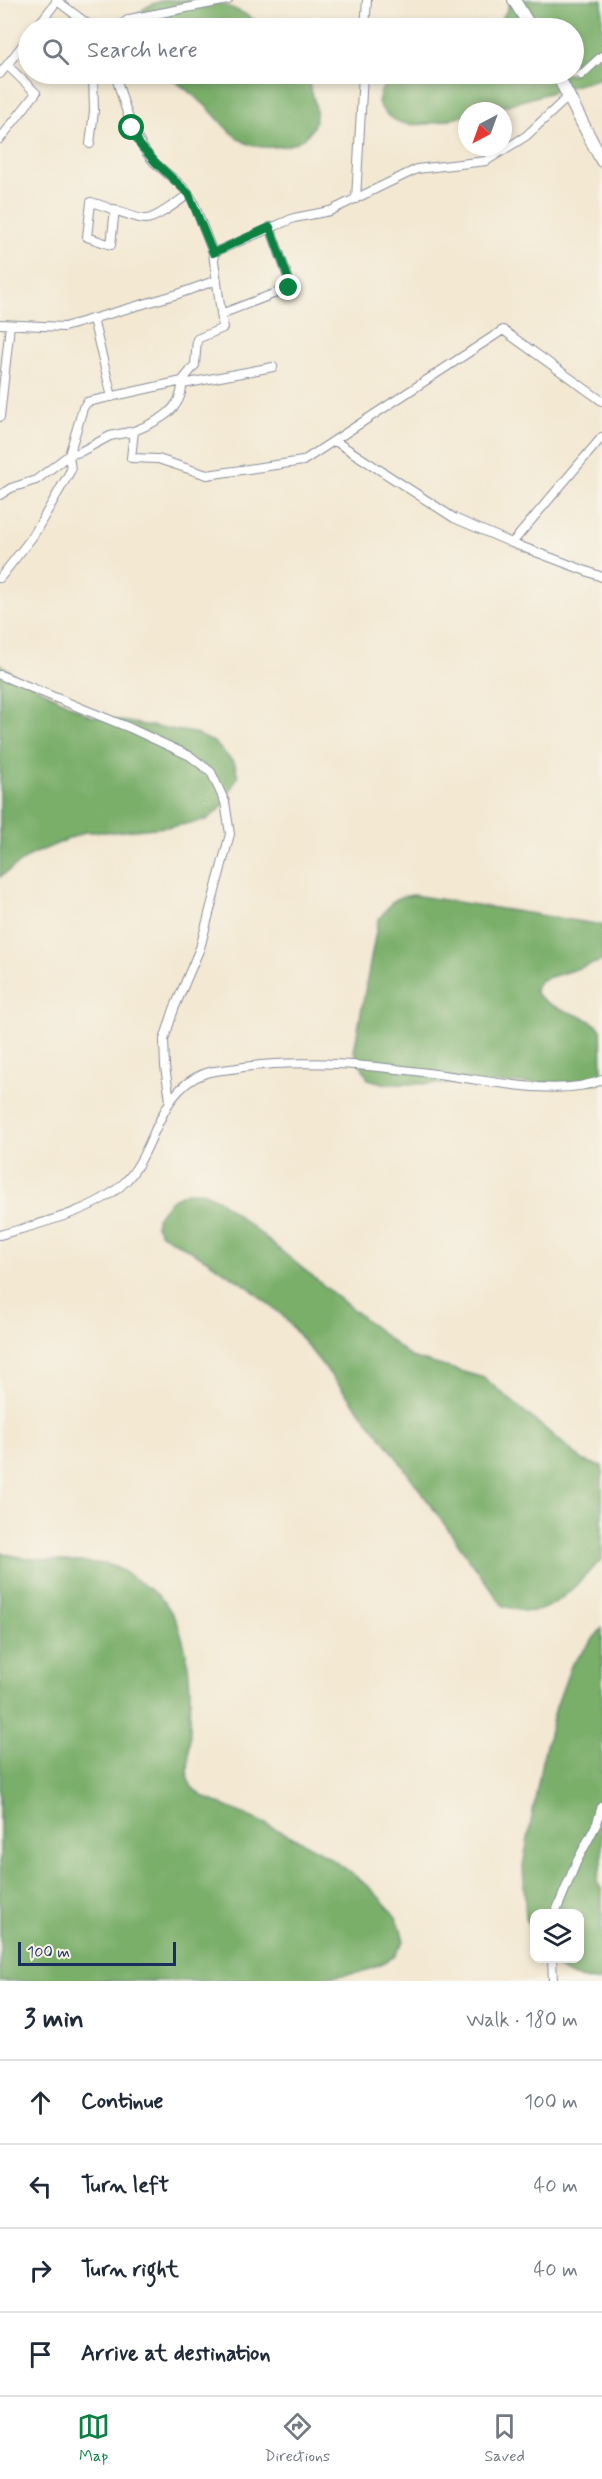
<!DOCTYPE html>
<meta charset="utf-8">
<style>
:root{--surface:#fff;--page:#f2f2f3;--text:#1f2937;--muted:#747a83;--line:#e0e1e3;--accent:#0b8043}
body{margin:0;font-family:Mynerve,sans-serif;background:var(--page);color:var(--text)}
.controls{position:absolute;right:18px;bottom:18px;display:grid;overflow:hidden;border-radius:12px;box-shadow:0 3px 9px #0003}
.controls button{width:54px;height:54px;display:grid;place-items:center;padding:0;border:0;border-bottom:2px solid var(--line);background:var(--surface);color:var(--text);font:30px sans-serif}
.compass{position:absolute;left:458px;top:102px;width:54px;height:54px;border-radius:50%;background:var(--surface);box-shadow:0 3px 9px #0003;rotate:221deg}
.scale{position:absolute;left:18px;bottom:15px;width:158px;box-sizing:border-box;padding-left:6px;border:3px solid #1b2f5e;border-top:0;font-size:16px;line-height:21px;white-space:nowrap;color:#1b2f5e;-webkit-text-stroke:4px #f7f3e8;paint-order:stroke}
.stop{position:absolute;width:18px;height:18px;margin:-14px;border:4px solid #0b8043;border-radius:50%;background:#fff}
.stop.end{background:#0b8043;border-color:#fff;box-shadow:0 2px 6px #0008}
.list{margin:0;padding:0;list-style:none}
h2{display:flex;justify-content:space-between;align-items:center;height:78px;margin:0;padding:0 24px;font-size:26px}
h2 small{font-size:20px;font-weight:400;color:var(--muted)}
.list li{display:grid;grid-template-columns:39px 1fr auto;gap:18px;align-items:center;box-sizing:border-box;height:84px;padding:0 24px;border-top:2px solid var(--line)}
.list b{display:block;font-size:22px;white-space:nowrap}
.list em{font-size:20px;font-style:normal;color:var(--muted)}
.icon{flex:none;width:33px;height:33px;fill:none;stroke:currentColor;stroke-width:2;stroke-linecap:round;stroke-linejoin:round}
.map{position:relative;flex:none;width:602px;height:1981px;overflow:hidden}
.search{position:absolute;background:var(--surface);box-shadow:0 3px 9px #0003;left:18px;right:18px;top:18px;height:66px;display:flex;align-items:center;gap:15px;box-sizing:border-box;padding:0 21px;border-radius:33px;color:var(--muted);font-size:22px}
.sheet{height:414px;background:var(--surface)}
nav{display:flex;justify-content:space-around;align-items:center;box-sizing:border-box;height:84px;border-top:2px solid var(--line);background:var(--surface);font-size:16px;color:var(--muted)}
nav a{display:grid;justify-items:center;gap:3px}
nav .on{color:var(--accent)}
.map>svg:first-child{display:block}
.forest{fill:#7aaf6b;stroke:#4a6f64;stroke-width:1.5}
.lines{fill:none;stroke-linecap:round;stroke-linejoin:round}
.street-casing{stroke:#878c98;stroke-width:10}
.secondary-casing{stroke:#878c98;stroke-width:14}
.street{stroke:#fff;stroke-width:8}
.secondary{stroke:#fff;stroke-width:12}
.route{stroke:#0b8043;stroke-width:8}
</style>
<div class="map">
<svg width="602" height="1981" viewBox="0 0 602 1981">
<rect width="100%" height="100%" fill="#f7f3e8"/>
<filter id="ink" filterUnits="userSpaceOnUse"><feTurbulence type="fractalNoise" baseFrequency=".0167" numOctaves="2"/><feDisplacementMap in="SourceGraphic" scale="12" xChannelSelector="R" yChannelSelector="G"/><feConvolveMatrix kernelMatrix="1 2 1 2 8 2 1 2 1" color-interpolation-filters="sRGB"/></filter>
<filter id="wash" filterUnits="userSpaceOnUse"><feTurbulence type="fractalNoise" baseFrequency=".008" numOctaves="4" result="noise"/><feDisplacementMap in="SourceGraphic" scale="24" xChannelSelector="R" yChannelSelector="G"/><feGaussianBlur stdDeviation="1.35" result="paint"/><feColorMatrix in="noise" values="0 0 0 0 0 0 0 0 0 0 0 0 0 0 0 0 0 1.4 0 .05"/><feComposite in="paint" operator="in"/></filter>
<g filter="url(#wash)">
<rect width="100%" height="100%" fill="#f3e8d2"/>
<!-- forest -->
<path class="forest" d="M164,0C207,0 231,0 265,28H130C134,13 149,4 164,0Z
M510,0H602V78L486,111H467V115C437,122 395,138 378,102L381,91L391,74H574V28H488C501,21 507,15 510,0Z
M166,74H305C313,95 326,120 304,138C294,145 286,146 274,147C238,150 228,128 206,106C193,95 179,84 166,74Z
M0,664L18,677L90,716L194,733L214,742L235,764L238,776L221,808L206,820L176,826L114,832H85L31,855L0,877Z
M413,895L602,925V961L541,980L536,987L535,992C553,1014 582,1010 601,1029L602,1079L597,1083L387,1084L368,1079L354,1051L378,920L392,902L400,897Z
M187,1192H203L219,1200L411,1357L484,1378L584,1461L602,1466V1559C584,1576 564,1602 540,1610C528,1614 515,1609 503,1606L389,1447L283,1316L248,1287L205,1259L161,1234L156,1226V1219L171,1200Z
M0,1552C34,1563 70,1559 105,1564C118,1566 130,1576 141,1583C147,1588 155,1592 160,1597C201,1641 189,1723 188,1779L192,1787L202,1796C267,1824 352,1857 395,1916C400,1922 402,1933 404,1941L394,1957L364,1972L301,1981H0Z
M602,1628V1863L597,1881L602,1891V1981C581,1981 562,1976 548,1959L580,1958V1914H534V1937L526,1919L523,1866L542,1761L556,1707L571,1666Z"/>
</g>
<g filter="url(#ink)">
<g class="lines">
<defs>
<path id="street" d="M56,0L93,28
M36,28L57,1
M117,28L129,19L228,0
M365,28L367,0
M0,74L28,38
M581,75L602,56
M0,139L36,93L7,65
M90,144L94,111L93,74
M356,199L363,74
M115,209L111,245L87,237L91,202C103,205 135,219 145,219C155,220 180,200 189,194
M213,253L294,218L330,211L417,169L486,161L526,136L569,96
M221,314L289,288L290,283L270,227
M93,319L112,397
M0,324L64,327L178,294L217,280
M183,384L273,367
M0,417L10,325
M134,431C157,422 184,410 182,381
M335,441L454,518L512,543L602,577
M0,495L11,488L36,480L69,455L80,452L110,436L134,431L131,458L158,459L207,475L303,461L503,330L602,401
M512,543L602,437
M0,578L33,536L71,470L69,455L83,408L87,402L182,381L195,365L197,339L223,328L213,253L193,201C185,185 167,175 154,162C131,137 125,105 115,74
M0,675L130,728L190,756L211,772L225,802L230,834L200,948L174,1009L164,1040L165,1067L170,1100
M0,1235C38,1224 95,1211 124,1183C157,1151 156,1090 206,1073C215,1070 227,1070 237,1068C306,1057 389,1067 458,1077C499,1083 564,1096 602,1080
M555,1914L576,1863L597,1823L602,1806
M552,1958L553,1981"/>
<path id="secondary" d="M514,0L531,28
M557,74L602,161"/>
</defs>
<!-- street casing -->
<use href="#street" class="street-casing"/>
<!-- secondary casing -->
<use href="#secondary" class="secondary-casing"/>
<!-- street -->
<use href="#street" class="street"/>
<!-- secondary -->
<use href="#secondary" class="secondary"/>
</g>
</g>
<g class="lines" filter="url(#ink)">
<!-- route -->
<path class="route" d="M132,128L140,145L156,163L189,194L213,253L270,227L290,283L289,288"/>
</g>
</svg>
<div class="controls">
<button><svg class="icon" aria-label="layers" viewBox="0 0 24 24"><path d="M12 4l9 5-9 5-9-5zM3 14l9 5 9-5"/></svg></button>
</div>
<svg class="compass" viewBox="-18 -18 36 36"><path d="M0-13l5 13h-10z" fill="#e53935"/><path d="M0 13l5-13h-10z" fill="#747a83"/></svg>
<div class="scale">100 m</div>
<div class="stop" style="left:132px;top:128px"></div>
<div class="stop end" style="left:289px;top:288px"></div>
<div class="search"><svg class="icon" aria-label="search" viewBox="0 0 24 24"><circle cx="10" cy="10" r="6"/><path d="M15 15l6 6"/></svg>Search here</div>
</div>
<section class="sheet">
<h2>3 min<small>Walk · 180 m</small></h2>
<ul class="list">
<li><svg class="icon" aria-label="ahead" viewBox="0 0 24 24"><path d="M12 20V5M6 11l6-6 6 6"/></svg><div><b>Continue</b></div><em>100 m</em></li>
<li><svg class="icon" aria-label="left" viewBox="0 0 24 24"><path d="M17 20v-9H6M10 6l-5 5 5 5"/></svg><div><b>Turn left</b></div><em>40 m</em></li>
<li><svg class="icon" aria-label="right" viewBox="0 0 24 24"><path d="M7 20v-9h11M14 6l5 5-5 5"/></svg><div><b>Turn right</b></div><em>40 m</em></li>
<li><svg class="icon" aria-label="arrive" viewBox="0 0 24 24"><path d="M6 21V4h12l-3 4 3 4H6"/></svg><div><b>Arrive at destination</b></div></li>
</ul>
</section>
<nav>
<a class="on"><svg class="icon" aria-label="map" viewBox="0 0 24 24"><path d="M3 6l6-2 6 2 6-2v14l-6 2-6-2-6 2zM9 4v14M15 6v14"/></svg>Map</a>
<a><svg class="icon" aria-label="directions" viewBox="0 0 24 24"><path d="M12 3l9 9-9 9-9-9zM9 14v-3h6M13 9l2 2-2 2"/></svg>Directions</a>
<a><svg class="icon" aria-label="saved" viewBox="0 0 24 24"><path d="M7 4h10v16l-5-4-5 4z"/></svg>Saved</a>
</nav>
